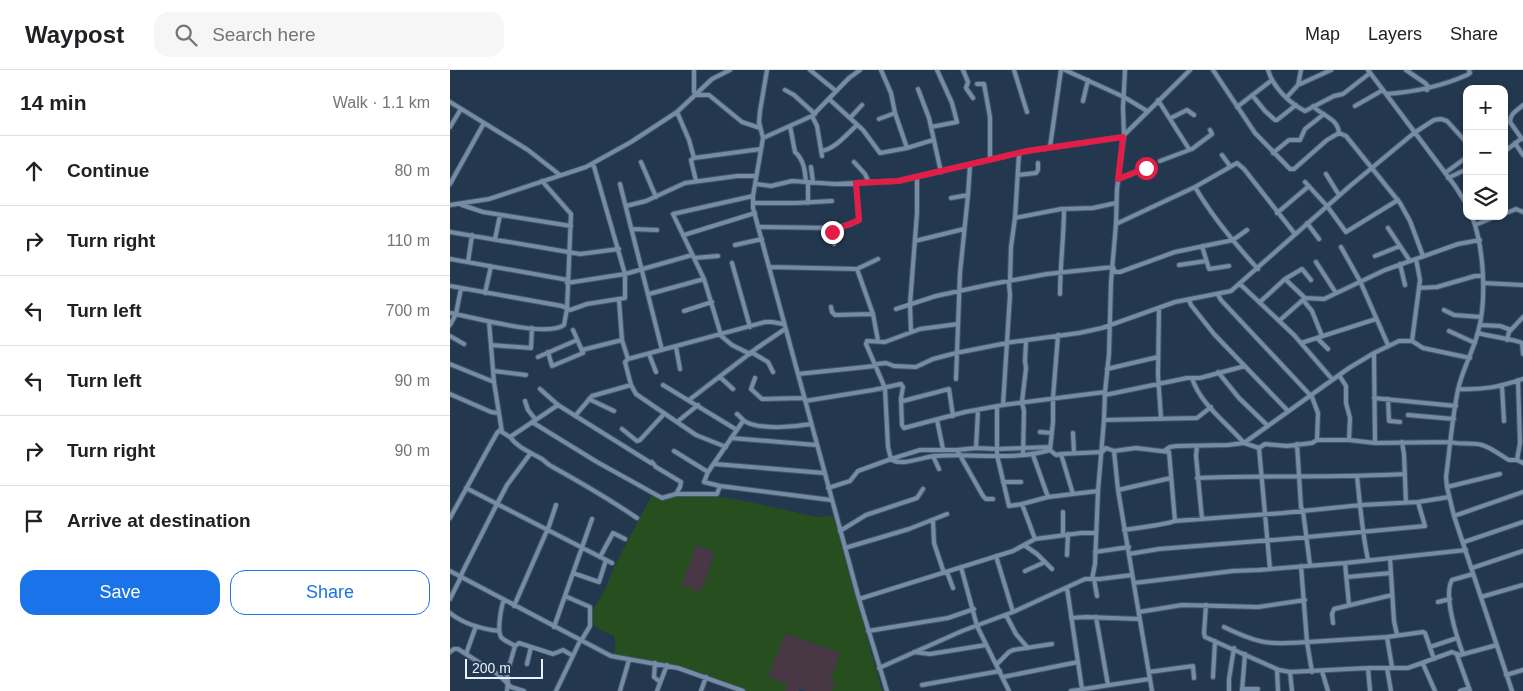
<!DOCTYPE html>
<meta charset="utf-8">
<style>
:root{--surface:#fff;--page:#f6f6f6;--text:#202124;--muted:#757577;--line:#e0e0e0;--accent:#1a73e8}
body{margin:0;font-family:Helvetica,sans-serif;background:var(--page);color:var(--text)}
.controls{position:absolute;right:15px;top:15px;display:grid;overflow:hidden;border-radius:10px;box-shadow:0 1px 4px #0004}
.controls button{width:45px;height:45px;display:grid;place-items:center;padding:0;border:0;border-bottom:1px solid var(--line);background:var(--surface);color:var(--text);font:25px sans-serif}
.scale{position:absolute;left:15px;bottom:12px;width:78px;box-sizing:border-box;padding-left:5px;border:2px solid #e7f1fd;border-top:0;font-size:14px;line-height:18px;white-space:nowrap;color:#e7f1fd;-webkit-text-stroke:4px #23384e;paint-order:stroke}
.stop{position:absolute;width:15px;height:15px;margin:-11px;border:4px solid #e11d48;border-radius:50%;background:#fff}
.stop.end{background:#e11d48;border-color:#fff;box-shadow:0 1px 5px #0008}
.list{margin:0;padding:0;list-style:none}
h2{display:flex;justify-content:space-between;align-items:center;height:65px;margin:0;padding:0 20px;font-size:21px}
h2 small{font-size:16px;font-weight:400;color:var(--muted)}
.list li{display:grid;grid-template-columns:32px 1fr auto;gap:15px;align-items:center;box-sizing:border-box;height:70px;padding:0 20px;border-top:1px solid var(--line)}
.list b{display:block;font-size:19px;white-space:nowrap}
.list em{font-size:16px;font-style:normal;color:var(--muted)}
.actions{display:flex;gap:10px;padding:15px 20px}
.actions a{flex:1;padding:11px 0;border:1px solid var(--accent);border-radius:15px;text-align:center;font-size:18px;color:var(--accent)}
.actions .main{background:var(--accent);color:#fff}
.icon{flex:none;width:28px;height:28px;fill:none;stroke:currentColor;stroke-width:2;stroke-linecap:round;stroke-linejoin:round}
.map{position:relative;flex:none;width:1073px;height:621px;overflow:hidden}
header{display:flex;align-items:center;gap:30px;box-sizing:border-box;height:70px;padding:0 25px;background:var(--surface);border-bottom:1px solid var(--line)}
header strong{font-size:24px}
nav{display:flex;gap:28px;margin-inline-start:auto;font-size:18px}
.search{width:350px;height:45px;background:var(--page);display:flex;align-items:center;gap:12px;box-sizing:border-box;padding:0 18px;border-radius:15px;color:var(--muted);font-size:19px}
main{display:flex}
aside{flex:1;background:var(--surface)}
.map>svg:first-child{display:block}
.industrial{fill:#483846}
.green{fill:#274e1e;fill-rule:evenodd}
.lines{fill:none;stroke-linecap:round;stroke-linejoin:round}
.minor-casing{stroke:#445668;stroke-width:6}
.minor{stroke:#758ca6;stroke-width:4}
.route{stroke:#e11d48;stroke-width:6}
</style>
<header>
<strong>Waypost</strong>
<div class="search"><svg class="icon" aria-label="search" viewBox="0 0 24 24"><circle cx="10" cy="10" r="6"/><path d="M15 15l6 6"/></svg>Search here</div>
<nav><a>Map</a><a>Layers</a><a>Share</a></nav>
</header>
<main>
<aside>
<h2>14 min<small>Walk · 1.1 km</small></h2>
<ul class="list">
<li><svg class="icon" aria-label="ahead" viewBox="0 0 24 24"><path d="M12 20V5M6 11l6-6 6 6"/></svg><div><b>Continue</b></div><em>80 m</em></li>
<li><svg class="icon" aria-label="right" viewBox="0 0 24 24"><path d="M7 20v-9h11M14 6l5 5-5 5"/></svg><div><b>Turn right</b></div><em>110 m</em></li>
<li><svg class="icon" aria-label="left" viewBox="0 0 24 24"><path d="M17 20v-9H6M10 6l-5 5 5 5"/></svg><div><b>Turn left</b></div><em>700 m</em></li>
<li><svg class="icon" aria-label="left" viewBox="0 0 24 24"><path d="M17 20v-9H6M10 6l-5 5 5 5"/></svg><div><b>Turn left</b></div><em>90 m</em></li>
<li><svg class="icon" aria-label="right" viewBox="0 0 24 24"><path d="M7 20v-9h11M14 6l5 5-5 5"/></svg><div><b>Turn right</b></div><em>90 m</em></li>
<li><svg class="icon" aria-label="arrive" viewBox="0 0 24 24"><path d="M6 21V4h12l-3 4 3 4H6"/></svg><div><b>Arrive at destination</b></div></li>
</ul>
<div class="actions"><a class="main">Save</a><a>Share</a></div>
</aside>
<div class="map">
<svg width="1073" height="621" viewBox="0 0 1073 621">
<rect width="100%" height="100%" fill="#23384e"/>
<!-- industrial -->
<path class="industrial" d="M246,475L265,482L251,522L231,515Z
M334,563L390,583L380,611L385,613L382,621H355L350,619L349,621H335L337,614L318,607Z"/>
<!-- green -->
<path class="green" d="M202,425L214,430C251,416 327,439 367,447L383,446L432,621H382L385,613L380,611L390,583L335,563L318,607L337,614L335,621H287L215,596L167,591L165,584V566L152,561L141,552V544L145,536L156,518L163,499ZM246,475L265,482L251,522L232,515Z"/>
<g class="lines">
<defs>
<path id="minor" d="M244,0V22L246,25H259L292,52L310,58
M317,0L310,41L309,52L313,68L303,126V138L409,529L437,621
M360,0L386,21
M513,0L518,12L516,18L523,28
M564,0L577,42
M615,0L674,27L697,41
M763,0L805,63L840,99H844L877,70L889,63
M818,0C823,17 839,33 855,41L884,26L893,24L920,3
M918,0L1005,116L1017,135
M956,0L975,13L978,16L977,20
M527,14H534L540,47V89
M848,15L851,0
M468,19L479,48L491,102
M335,20L344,25L365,44
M936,24C965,22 990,17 1017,5L1020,3L1019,0
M802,25L815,41L825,50H827L846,35
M837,27L848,15L881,0
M379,29L413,60L430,83L457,78L483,70
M708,30L739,79
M633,31L638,10
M0,32L78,80L110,105
M863,36C872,46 888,48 889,63
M905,36L933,20
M787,37L822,10
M227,42L239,70L244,88L241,90L246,111
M445,43L457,78
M362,46L367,56L372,86
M400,48L412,35
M721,48L737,40L744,45
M429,49L445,43L441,23L431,0
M340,56L345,82C354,90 355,101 356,112
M0,57L11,39
M481,57L507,52L502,33L487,0
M889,63L896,66L950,133L960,151L973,186
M674,65L740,0
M313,68L362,46L399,8L410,0
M1072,69L1060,52C1060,43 1068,40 1073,35
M1065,73L1073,85
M600,77L611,0
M371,81C384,80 397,64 407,55
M1054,82L1072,68
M823,83L839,70H850L855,59L874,44
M772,85L780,96
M244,88L311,79
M710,91L742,79L762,64L760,60
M191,92L206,127
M404,92L415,104L419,113
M361,97L363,112
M995,103L1017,87
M876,104L889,125
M568,105L586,103L588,100V93
M998,108L1017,99
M669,109L696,98
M855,112L877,136L896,162L948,130
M0,114L34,53
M170,114L212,280
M306,114L321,116L342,111L385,114L448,111L577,81L673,67
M745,117C762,146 785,174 808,199
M501,128L518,125
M303,133H346L382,131
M358,133V112
M0,135L39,129L136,97L181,72L227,42L262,9L280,0
M12,135L33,142L121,156
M176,136L196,131L235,113L287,106H306
M827,143L859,116
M1054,144L1066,139L1073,142
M1022,146C1034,178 1037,230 1028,262C1023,282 1012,300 1008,320C1002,348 1000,378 996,407L997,417L1004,446L1062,621
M565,148L611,139L643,138L666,133
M857,153L869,169
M666,154L745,117L787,93L794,99L845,164
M1025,155L1047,146
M308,157L385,158L401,154L409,150L406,113
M381,158L384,174
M938,158L950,176
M182,159L207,160
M0,162L130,184L169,179
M234,165L305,143
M45,169L50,145
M465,171L514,159
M285,175L312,169
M752,176L759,199L779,196
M891,177L910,211L938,275
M925,186L950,176L960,191
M244,188L268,186
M0,189L118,210
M18,192L22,165
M866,192L886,223
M282,193L300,257
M950,194L955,215
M729,195L756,191
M319,197L407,199L428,189
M407,199L423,244L428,271
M835,209L855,228
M117,213L175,204L242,185
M1033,213L1073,215
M790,214L844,265L882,309
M0,216L112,236L120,240L137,234L175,228V204L143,93
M969,218L987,217L1025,206H1032
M35,223L41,196
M199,224L254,209
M610,224C610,195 614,167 614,139
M768,225L771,230L862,327L868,343L867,370
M169,230L172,270L178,289L175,292L181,315L186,324L246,365L276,377
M739,230L741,235L764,264L838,341
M853,230L862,241L872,266
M810,232L835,209L852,199L861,210
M381,237L382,242L385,245L423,244
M709,238L708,305L711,348
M446,239L486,226L542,214L597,204L663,197L665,202H670L725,182L783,170L797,160
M994,240L1004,245L1031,247
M234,241L262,232
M0,243C23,247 96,268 114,255L117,239L121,144L92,111
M829,251L855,228L874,229L935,200L1008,174L1030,170
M39,252L44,312L52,362L60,367L108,335
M508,254L470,259L435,272L417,271L416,274L435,318L438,377L441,389L470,380H507L533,426L536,429H543
M0,255L6,244L11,218
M1030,255L1050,256L1061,260
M999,261L1025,273
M461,262L460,234L467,143V107
M1028,263C1037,266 1068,270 1072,273L1073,284
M270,265L282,275L300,284
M271,265L254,209L223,144L303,126
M0,266L14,274
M867,268L878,279
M1057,270L1059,262L1073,247
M962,271L970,210L966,189
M851,273L926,249
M41,275L81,278L82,258
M226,277L230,299
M132,280L172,270
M98,282L102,296L133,283L123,260
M301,282L318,292L323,302
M924,283L925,373
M199,284L206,302
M88,287L127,270
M178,289L315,252H322L333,254
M0,294L44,312
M657,299L708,287
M44,301L76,305
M768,302L789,328L818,356
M348,304L425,296L427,294L436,293L444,296L466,297L483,289L506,283L562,272L629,263L652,258L725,232L781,221L900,116L964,63L984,50L991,49L997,51L1017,73
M889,305L896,316V333L900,348L899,370
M270,307L283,319
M305,308L301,319L312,329L354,328
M742,308C750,334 777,353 794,373L899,298L924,283L949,271H962L973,278L1020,288
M506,309L510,203L518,125L520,95
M213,315L287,360
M1052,316L1054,351
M90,319L108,335L201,393L202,392L206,397L231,412L230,417L226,424
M1008,319C1034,320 1049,317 1073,309
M0,324L41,342L48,343
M655,325L737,308H750L795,296
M924,328L1006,336
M139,329L164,341
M938,329L939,351L950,352
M239,330L307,278L335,259
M451,330L452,355L454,358L515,342L553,335L655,322
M75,331L78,340L86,350
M355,331L423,320L451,314L453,317L451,328L453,331L499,319L503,346
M553,335L560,225L559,214L560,211L561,177L565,148L569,83
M547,337V385L559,436L572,434L598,427L648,421
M287,344C290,346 292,350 296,352C312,360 344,357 361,354
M958,345L1004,349
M125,346L142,326L181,315
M487,350L493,379
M654,350L747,348L761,337
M293,351L258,402L254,412L270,416L381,430
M82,352L147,392L212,428L226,424H267L270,416
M227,352L248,335
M172,359L187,371L190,370L214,344
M590,362L602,363
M623,363L624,383
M60,367C68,378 80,382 92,389C95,391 97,394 101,396C130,412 159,429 187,448
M281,368L366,375
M952,372L954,384L956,433
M847,374L851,437L853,441L860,495
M747,376L746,386L752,449
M526,378L528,340
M809,378L820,499
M507,380L526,378L547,379L600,377
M600,380L603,352V328L608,265
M224,381L258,402
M664,381L686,378L719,382L725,451
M714,381L720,377L727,376L778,375L794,373L809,378L815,374L837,376L862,373L867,370H899L925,373L1001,372C1008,375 1023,372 1032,375C1042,378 1050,385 1059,390H1067L1073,393
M611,384L623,424
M573,385L574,341L572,332L576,298L575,291L576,271
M583,385L598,427
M483,386L489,399
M1067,390L1070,373L1068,310
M265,394L374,403
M907,406C910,434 912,462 918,490
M747,408C817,405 886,408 955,404
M553,412H571
M997,417L1050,404
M16,418L162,493
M378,418L400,411L408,401L441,389C449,397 473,387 485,386C523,383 563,391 600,380L606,385L611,384L652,382L656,378L664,381L668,420L702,621
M668,420L721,408
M47,434L57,415L80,384
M572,434L585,469
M1004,446L1073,422
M0,448L38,379L47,363L51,359
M483,450L484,473L494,503
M674,460C691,457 709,456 725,451L833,443L911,435L968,432L999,427
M390,461L416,445L467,428L473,419
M613,465V442
M1014,472L1073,452
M574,475L585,469L631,463H646
M395,478L459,459L497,444
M645,482L679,477
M679,484L709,479L836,469L975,456L968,432
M617,485L618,464
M546,486L563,542
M150,487L163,463L175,469
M940,488L944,551L947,565
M895,493L899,535
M851,496L857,572L862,602
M511,497L527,556L559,621
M1022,498L1073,481
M0,501L161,586L228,598L293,621
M575,501L595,492
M497,502L503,518
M123,503L149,512L156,490
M897,507L941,503
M642,509L645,494L648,421L654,350L655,322L659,284L661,212L666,154L667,119L674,65L673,38L675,0
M644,509L647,526
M684,513L783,501L808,500L895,493L1016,480
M617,518L632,619
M115,526L140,537V556L131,571
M1031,527L1073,515
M0,529L11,507L12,503L47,434
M409,529L563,481L574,475L587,484L602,499
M54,530C51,537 47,560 51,567C54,571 61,573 65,576
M988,532L1000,529
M756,535L754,563L755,567L829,600L840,602L918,598H958L1002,582L1010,585L1047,575
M64,536L99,456L106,435
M689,542L732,535L808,537L855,530
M0,543C14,554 32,559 49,561
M556,545L566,564L578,578
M646,547L658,615
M621,548L636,547L689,549
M883,553L882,544L884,539L942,525
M104,557L142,449
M774,557C809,574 819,575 857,572
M418,561L498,548L524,539
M937,567L942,597
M858,572L937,567L973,562L975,563L984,589
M65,576L69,573L103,584L113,580L123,586
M980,577L1007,568
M0,582L4,579H8L49,605L61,617L74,621
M464,582L480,584L536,575
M16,584L26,556
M1013,584C1007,568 993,525 1002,510L1023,504
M1007,585L1020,621
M205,593L204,607L210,612
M77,594L81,577
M547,594L559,582L563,580L602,574
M973,594L985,621
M429,598L512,561L563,542L635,509H650L682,505
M918,598L920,621
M937,598L941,621
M827,599L828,621
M872,601L878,621
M699,602L743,596L744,608
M840,602L842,621
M1056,605L1073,600
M553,607L628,592
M763,607L765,571
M472,615L550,601
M792,619H808
M57,621L58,612L57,604L65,576
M106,621L130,571
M170,621L179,590
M207,621L217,595
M251,621L256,607
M621,621L699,609
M779,621V609L784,578
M792,621L795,584
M1010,621L1019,618"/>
</defs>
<!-- minor casing -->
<use href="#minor" class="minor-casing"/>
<!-- minor -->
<use href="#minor" class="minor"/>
</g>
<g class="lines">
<!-- route -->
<path class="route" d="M382,162L381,158H390L409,150L406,113L448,111L577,81L673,67L668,109L696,98"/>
</g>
</svg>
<div class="controls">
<button>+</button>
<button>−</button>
<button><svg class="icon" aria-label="layers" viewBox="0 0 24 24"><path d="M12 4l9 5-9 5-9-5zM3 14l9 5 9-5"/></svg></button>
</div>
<div class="scale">200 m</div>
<div class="stop" style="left:696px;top:98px"></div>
<div class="stop end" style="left:382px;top:162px"></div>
</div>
</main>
